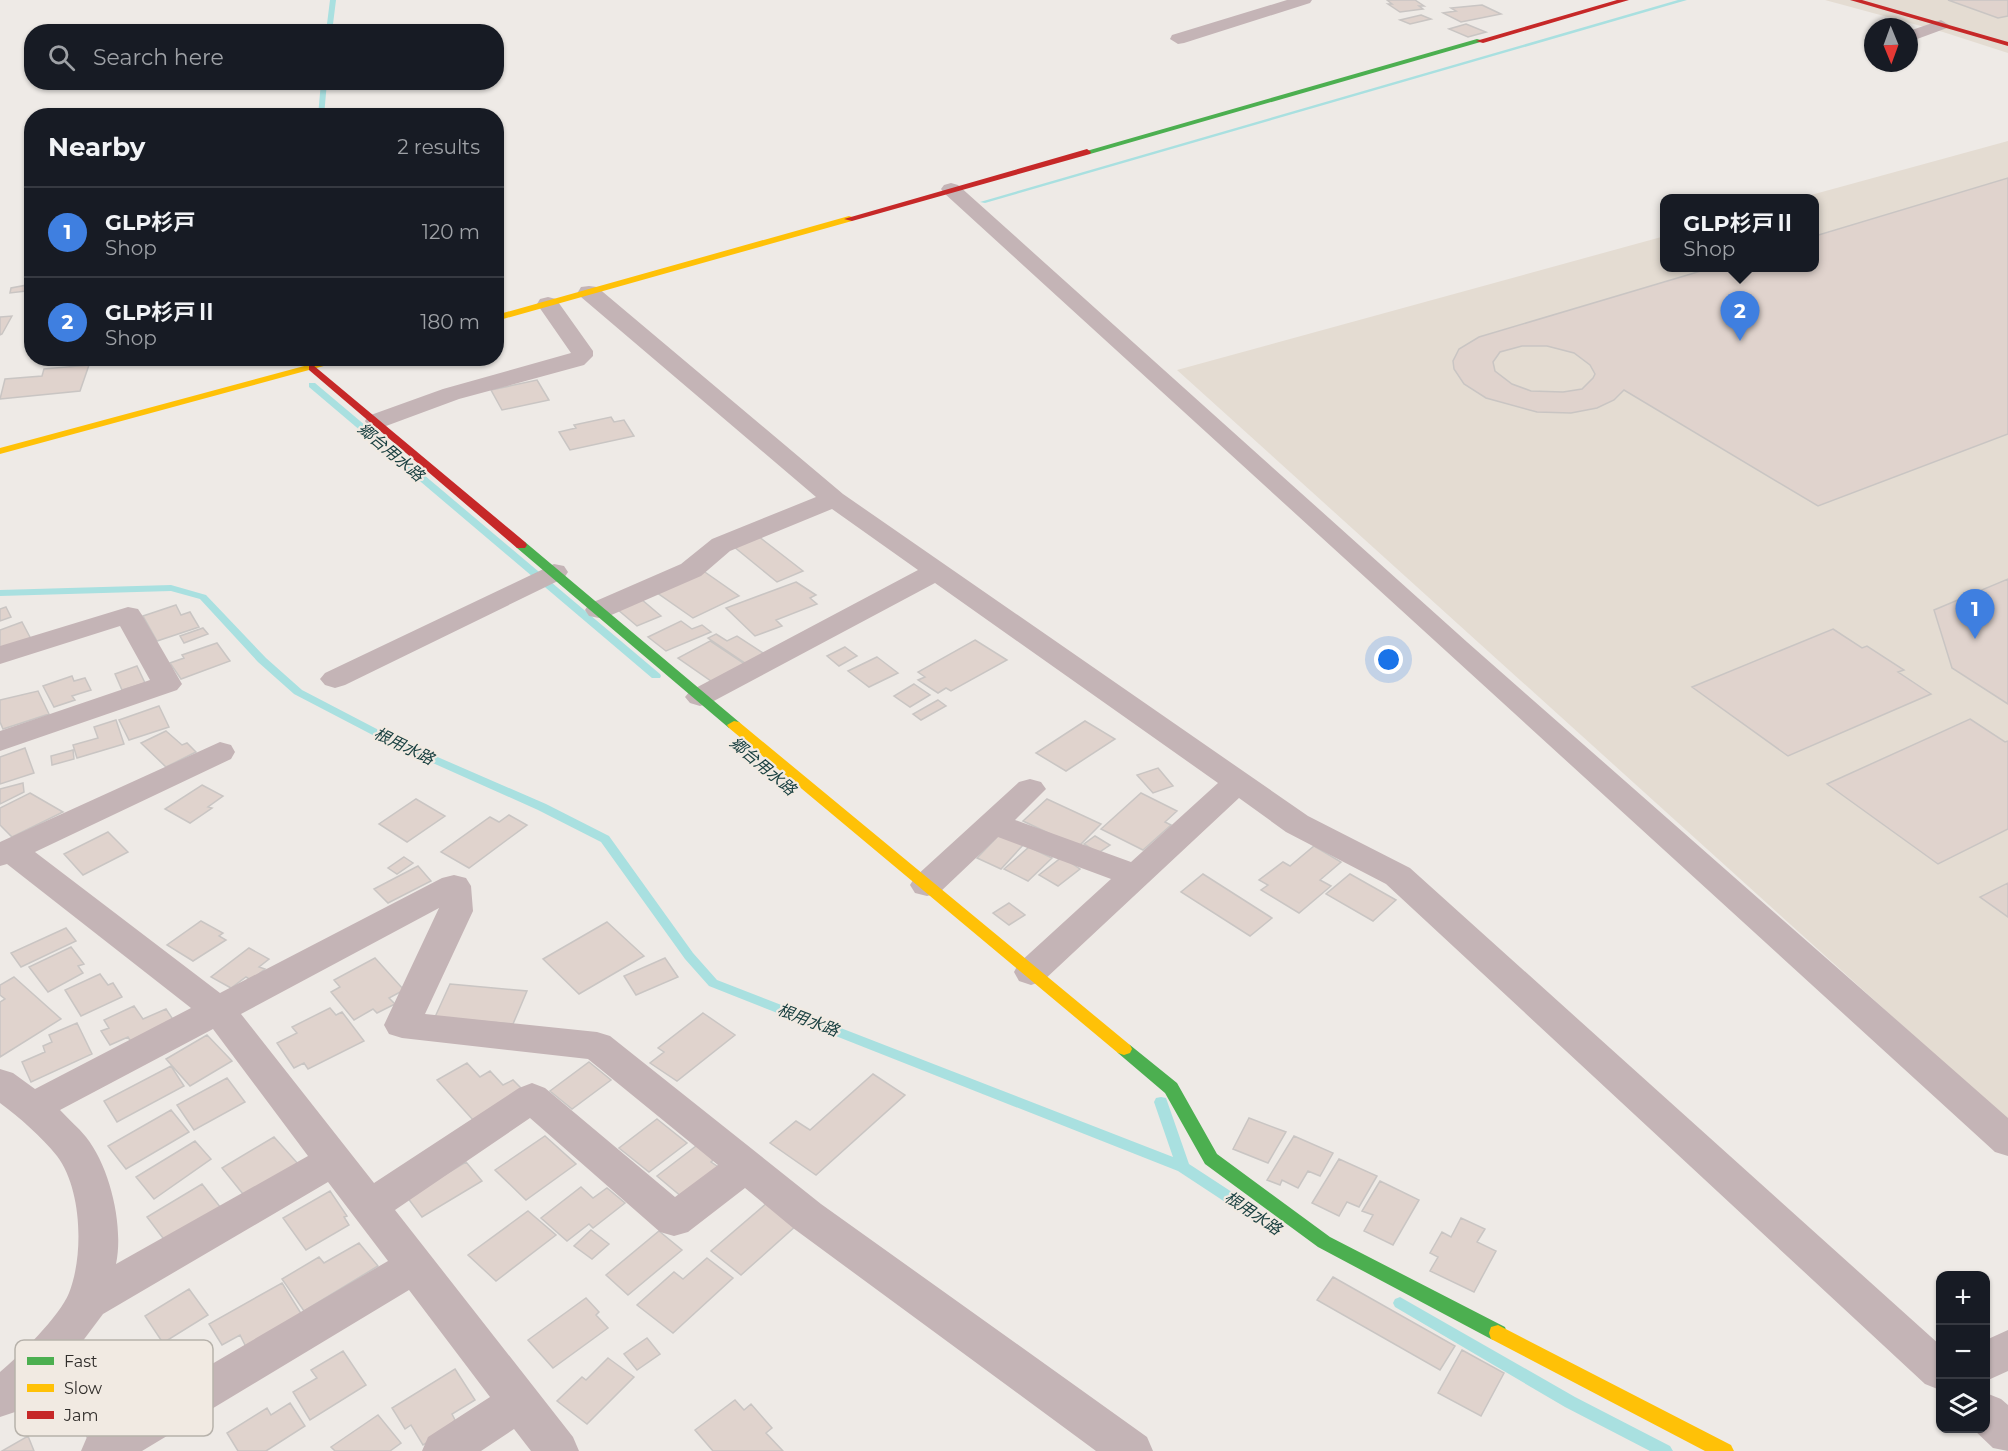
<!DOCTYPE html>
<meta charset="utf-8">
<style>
:root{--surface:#171b24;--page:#20242c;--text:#f1f3f6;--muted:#9ea1a6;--line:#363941;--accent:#1a73e8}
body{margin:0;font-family:Montserrat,"Noto Sans JP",sans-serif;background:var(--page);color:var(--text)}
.controls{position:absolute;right:18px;bottom:18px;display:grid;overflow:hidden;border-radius:12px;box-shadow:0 2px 4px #0004}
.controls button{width:54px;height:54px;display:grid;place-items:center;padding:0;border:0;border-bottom:2px solid var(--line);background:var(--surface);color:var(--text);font:30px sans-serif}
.compass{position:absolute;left:1864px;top:18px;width:54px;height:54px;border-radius:50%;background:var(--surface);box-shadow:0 2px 4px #0004;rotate:179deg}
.you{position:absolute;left:1389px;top:660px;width:21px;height:21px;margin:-15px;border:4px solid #fff;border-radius:50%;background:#1a73e8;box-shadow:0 0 0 9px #1a73e833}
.badge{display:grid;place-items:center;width:39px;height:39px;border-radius:50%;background:var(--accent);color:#fff;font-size:20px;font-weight:700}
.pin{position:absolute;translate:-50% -50px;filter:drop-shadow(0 2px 3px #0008)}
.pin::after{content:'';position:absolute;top:32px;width:21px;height:18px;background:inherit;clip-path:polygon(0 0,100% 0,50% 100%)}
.popup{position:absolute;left:1660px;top:194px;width:159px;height:78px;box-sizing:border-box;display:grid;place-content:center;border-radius:12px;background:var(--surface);filter:drop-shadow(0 2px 4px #0005);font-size:20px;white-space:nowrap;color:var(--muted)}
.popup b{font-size:22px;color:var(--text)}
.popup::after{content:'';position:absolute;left:50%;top:100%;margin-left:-12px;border:12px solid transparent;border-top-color:var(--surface)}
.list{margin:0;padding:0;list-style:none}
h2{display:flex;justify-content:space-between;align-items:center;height:78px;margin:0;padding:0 24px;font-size:26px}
h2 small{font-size:20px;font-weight:400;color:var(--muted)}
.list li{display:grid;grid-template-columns:39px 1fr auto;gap:18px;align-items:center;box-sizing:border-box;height:90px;padding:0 24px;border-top:2px solid var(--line)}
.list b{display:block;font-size:22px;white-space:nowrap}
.list p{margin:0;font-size:20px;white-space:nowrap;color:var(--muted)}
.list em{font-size:20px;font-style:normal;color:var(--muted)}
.icon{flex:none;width:33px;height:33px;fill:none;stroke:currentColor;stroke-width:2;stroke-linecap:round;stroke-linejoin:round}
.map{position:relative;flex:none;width:2008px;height:1451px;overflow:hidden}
.search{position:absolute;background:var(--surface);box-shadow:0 2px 4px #0004;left:24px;top:24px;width:480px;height:66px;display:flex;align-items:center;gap:15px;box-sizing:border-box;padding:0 21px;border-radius:24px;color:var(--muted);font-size:22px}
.panel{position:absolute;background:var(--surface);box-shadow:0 2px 4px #0004;left:24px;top:108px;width:480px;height:258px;border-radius:24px}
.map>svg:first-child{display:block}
.built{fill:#e4dcd2}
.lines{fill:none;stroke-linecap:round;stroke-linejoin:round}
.stream{fill:#a9e0e0;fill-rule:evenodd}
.building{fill:#e0d3cd;stroke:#c9c5c3;stroke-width:1.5;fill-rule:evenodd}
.street{fill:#c4b4b6;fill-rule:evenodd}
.fast{fill:#4caf50;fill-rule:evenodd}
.slow{fill:#ffc107;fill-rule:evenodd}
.jam{fill:#c62828;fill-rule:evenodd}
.labels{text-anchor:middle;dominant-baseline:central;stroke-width:4.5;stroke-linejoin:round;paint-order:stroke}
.water-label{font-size:16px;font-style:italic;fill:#1a4041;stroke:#f1eae2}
.key{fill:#f1eae2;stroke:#b7b2ab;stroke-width:1.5}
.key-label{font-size:16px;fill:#312e2b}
</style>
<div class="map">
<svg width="2008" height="1451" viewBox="0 0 2008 1451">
<rect width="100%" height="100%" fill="#eeeae6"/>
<!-- built -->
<path class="built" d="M1825,0H2008V53L1943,32Z
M2008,141V1121L1177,370L1665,236V268H1815V198H1800Z"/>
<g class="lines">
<!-- stream -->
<path class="stream" d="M330,0H336L332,32H326Z
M1678,0H1687L985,203L980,202Z
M321,82H327L324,116H318Z
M292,358H300L299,365H293Z
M309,383H315L660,674L661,676L660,678H652L309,387Z
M171,585L206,595L266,658L302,690L396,739L546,804L609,836L693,953L717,980L1173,1157L1154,1102L1156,1098L1161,1097L1166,1098L1189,1164L1261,1211L1263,1215L1261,1219L1256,1221L1251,1219L1178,1171L709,986L685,959L601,842L538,810L388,743L294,694L258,662L200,599L171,591L0,596V590Z
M1400,1297L1575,1397L1670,1446L1673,1451H1650L1565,1407L1395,1307L1393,1303L1395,1299Z"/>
</g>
<!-- building -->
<path class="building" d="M1387,0H1415L1424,6H1419L1423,9L1400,12L1388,4H1392Z
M1948,0H2008V16L1998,18Z
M1482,5L1501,14L1461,22L1443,13L1456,11L1451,8Z
M1421,15L1431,19L1410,24L1400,20Z
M1466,24L1486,32L1468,37L1449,29Z
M2008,178V434L1818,506L1624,390L1614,400L1597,408L1571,413L1537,412L1486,398L1464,384L1454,369L1453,361L1459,349L1479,337L1711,268H1815V236ZM1522,346H1547L1574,353L1590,365L1595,374L1593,378L1582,389L1563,392L1531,391L1512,384L1495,371L1493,362L1500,352Z
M27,285L26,291L10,293L11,288Z
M12,316L2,334L0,335V317Z
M89,365L80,391L0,399L5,379L42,376L44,369Z
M537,380L549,400L502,410L491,390Z
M611,417L614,422L624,420L634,436L570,450L559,432L576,428L574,425Z
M758,536L803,571L777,582L733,546Z
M702,570L739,596L693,618L656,592Z
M2008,579V704L1952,668L1934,610Z
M796,582L816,595L810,598L817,604L776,620L782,626L755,636L726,608Z
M641,599L661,616L637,626L617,609Z
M176,605L181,615L190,612L199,627L157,641L143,616Z
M6,607L11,617L0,621V609Z
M681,621L692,629L702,625L711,632L666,651L648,637Z
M22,622L31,639L0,649V630Z
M203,628L208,634L184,643L180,636Z
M1833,629L1862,648L1867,646L1904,670L1898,672L1931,694L1788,756L1692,687Z
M716,634L727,641L737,636L766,655L748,665L708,638Z
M975,640L1007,660L951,691L946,688L938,693L918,680L925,677L918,672Z
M710,641L746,665L714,683L678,658Z
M217,643L230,661L181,679L170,663L184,658L182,655Z
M845,647L857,656L839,666L827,656Z
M877,657L898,673L869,687L848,671Z
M137,666L145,683L122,690L115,674Z
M72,676L74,681L85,678L91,690L72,696L75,700L54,707L43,686Z
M914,684L930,695L910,707L894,696Z
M38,691L49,714L3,729L0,722V700Z
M938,700L946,706L921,720L913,714Z
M159,706L169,727L129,740L119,720Z
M1970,719L2005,742L2008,741V829L1938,864L1827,784Z
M116,720L124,744L77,758L73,745L98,738L94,727Z
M1085,721L1115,739L1066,771L1036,753Z
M166,731L182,745L187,743L196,752L166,767L141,743Z
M25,748L34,773L0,784V757Z
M73,750L74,759L52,765L51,756Z
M1158,768L1173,786L1153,793L1137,775Z
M23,783L24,792L0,804V789Z
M202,785L223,796L208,807L212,808L190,823L165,809Z
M30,793L63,812L12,837L0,825V808Z
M1141,793L1177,811L1165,822L1171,825L1143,850L1101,829Z
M416,799L445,816L407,842L379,824Z
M1047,799L1101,824L1078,847L1023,821Z
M509,815L527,825L469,868L441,852L490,817L499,822Z
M108,832L128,852L83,875L64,854Z
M1000,834L1024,844L1001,869L977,858Z
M1095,836L1110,845L1098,853L1084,844Z
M1314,846L1341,862L1320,880L1331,886L1299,913L1261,890L1268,885L1259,880L1283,862L1290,866Z
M1029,847L1052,858L1028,881L1004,869Z
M404,857L413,863L397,874L388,868Z
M1062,857L1080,869L1058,886L1039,875Z
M418,866L431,881L388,903L374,889Z
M1203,874L1272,918L1250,936L1181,892Z
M1350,874L1396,900L1373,921L1326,894Z
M2008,883V917L1980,897Z
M1009,903L1025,915L1009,925L993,913Z
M201,921L223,933L219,936L226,940L193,961L167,945Z
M607,922L644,956L579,994L543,959Z
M66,928L76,941L21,967L11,953Z
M71,947L84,964L78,966L83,973L48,992L29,967Z
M249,948L269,959L259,967L265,969L251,980L246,977L231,988L211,977Z
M375,958L404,990L389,998L395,1004L377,1013L373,1009L354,1020L331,992L340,987L334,980Z
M665,958L678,977L636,995L624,976Z
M100,974L108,985L113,983L122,997L81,1016L65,990Z
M14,977L61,1019L0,1057V1002L5,999L0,995V985Z
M450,984L527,991L513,1024L435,1017Z
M134,1006L143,1019L166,1009L174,1021L131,1042L128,1037L110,1045L101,1031L109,1028L104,1020Z
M330,1008L336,1015L342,1012L364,1041L308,1069L304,1063L294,1068L277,1043L297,1033L292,1027Z
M703,1013L735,1035L677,1081L650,1063L664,1052L658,1048Z
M77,1023L92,1054L31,1082L22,1062L45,1052L43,1046L52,1042L49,1035Z
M207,1035L232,1061L190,1086L166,1059Z
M589,1062L611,1080L572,1109L550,1091Z
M467,1063L480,1077L490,1071L503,1085L513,1080L523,1090L474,1121L437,1080Z
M171,1066L184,1086L117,1122L104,1101Z
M873,1074L905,1095L816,1175L770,1143L796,1121L810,1130Z
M227,1078L245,1102L194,1130L177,1105Z
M171,1110L189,1132L126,1169L108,1146Z
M1249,1118L1286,1132L1268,1163L1233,1149Z
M657,1119L687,1143L649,1172L619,1148Z
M545,1136L576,1164L526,1200L495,1170Z
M1294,1136L1333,1153L1320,1176L1308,1171L1298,1188L1282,1180L1280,1185L1267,1180Z
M274,1137L300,1166L247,1199L222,1168Z
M195,1141L211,1159L154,1199L136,1177Z
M700,1143L717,1157L711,1162L720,1168L682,1197L657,1176Z
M1339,1159L1377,1176L1359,1207L1347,1202L1339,1216L1312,1203Z
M466,1162L482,1181L422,1217L407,1197Z
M1380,1181L1419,1200L1393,1245L1364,1231L1373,1215L1362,1211Z
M202,1184L221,1208L166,1242L147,1217Z
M581,1187L593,1198L607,1188L625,1203L593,1228L589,1224L567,1241L541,1218Z
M330,1191L347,1216L344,1217L349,1225L306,1250L283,1218Z
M768,1202L798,1224L741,1275L711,1251Z
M528,1211L556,1235L496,1281L468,1255Z
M1461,1218L1485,1229L1477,1242L1496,1251L1474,1292L1430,1271L1438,1257L1430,1253L1442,1232L1451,1237Z
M591,1230L609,1244L592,1259L574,1246Z
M659,1231L682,1250L628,1295L606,1275Z
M359,1243L378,1266L304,1311L282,1279L319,1257L324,1263Z
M707,1258L733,1278L673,1333L637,1305L674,1272L683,1279Z
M1333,1277L1455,1346L1440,1370L1317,1300Z
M282,1283L302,1315L246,1347L240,1335L222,1345L209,1324Z
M189,1289L208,1315L163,1343L145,1316Z
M586,1298L599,1312L596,1315L608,1328L553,1368L528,1340Z
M647,1338L660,1354L637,1370L624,1354Z
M163,1350L184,1386L138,1414L118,1377Z
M1462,1350L1504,1373L1481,1416L1438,1393Z
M343,1351L366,1385L310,1420L293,1392L317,1378L311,1370Z
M608,1358L634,1377L587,1424L557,1401L582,1377L586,1380Z
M99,1362L129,1414L88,1439L79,1420L65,1428L46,1393Z
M455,1369L475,1400L452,1414L455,1420L446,1431L423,1445L411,1425L405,1429L392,1408Z
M735,1400L744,1410L751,1404L772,1428L766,1433L783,1451H713L695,1430Z
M290,1403L305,1426L266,1451H238L227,1433L267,1408L271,1415Z
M378,1415L401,1443L390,1451H335L331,1447Z
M28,1436L34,1451H2Z"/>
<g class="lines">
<!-- street -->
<path class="street" d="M1287,0H1312L1310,3L1184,43L1178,44L1170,39L1172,35Z
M1941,20L1949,25L1947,28L1909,42V31Z
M951,183L958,185L1467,642L2008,1118V1156L1995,1152L944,193L941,189L944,185Z
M589,286L597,287L843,494L1308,816L1410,868L1940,1345V1390L1925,1384L1386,884L1286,832L1239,798L1043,981L1031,985L1019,981L1014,972L1019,963L1111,879L998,837L939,893L927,896L915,893L910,885L915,877L1019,782L1030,779L1041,782L1046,789L1015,820L1131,862L1218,783L935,583L710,703L700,706L690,703L685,697L690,691L918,570L832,509L730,551L701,576L609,616L599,618L589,616L585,610L589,604L681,564L712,539L816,497L581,297L578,292L581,287Z
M548,297L556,299L593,351V356L584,365L459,399L386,426L377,428L368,426L365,421L368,416L443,389L571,353L537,304L540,299Z
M554,564L564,566L568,572L564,578L345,685L335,688L325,685L320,679L325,673Z
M128,607L138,609L142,615L182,684L177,690L0,751V731L150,680L120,626L0,664V646Z
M220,742L231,745L235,752L231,759L35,852L220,993L442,878L454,875L466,878L471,886L473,911L425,1014L597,1032L610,1036L821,1204L1147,1437L1153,1451H1096L793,1228L745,1188L688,1232L674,1236L660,1232L530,1118L395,1210L573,1437L579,1451H531L514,1429L481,1451H422L428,1437L490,1397L409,1290L142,1451H81L87,1437L388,1261L328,1182L103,1314L55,1378L15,1412L0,1417V1372C19,1356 60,1316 69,1293C84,1255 82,1189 57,1156C41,1136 20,1118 0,1103V1069L13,1073L35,1089L191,1008L7,864L0,866V842ZM439,908L384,1025L389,1034L402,1038L588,1059L718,1165L675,1197L545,1088L532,1083L519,1088L374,1183L241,1014ZM213,1029L308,1156L116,1264C124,1226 110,1167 86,1137C78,1127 68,1119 60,1110Z
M2008,1330V1371L1986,1381V1340Z
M1986,1393L2001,1399L2008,1405V1451L1993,1448L1972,1428H1986Z"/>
<!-- fast -->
<path class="fast" d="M1477,39L1484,41L1090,154L1083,152Z
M521,541L525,542L739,722L741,725L739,728H729L517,548L515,545L517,542Z
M1124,1043L1130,1045L1177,1083L1217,1154L1330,1237L1505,1327L1507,1333L1505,1339L1498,1341L1491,1339L1318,1247L1205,1164L1165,1093L1118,1053L1116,1049L1118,1045Z"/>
<!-- slow -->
<path class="slow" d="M849,216L852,217V221L496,321V315Z
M334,358H353L0,454V448Z
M734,721L739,722L1130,1045L1132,1049L1130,1053L1124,1055L1118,1053L729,728L727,725Z
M1498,1325L1731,1445L1734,1451H1705L1491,1339L1489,1333L1491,1327Z"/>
<!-- jam -->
<path class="jam" d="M1617,0H1629L1483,43L1476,41Z
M1850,0H1862L2008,42V46Z
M1087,149L1091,152L1090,154L852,221L844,219Z
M313,365L525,542L527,545L525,548H517L309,370V366Z"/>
</g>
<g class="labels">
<!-- water labels -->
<g class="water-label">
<text transform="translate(391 452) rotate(40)">郷台用水路</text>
<text transform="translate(404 746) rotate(26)">根用水路</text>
<text transform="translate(763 766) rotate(40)">郷台用水路</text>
<text transform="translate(808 1020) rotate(21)">根用水路</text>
<text transform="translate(1253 1213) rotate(34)">根用水路</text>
</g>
</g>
<!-- legend -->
<rect x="15" y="1340" width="198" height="96" rx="9" class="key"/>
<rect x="27" y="1357" width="27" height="8" fill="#4caf50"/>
<rect x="27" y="1384" width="27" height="8" fill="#ffc107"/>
<rect x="27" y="1411" width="27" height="8" fill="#c62828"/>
<g class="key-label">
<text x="64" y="1367">Fast</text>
<text x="64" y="1394">Slow</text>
<text x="64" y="1421">Jam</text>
</g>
</svg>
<div class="controls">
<button>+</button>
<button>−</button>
<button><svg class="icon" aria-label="layers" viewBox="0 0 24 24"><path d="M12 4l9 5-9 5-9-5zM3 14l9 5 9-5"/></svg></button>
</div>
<svg class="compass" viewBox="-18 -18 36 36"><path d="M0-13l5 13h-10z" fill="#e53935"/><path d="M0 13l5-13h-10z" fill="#9ea1a6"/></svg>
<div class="you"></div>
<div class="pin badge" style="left:1975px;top:639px;background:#3f7fe0">1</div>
<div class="pin badge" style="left:1740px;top:341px;background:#3f7fe0">2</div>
<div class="popup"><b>GLP杉戸Ⅱ</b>Shop</div>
<div class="search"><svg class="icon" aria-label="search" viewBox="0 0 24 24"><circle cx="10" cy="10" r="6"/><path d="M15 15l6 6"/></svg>Search here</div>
<section class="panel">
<h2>Nearby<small>2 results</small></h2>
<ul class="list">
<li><span class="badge" style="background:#3f7fe0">1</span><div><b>GLP杉戸</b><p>Shop</p></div><em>120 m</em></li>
<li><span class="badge" style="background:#3f7fe0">2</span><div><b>GLP杉戸Ⅱ</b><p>Shop</p></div><em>180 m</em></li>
</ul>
</section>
</div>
